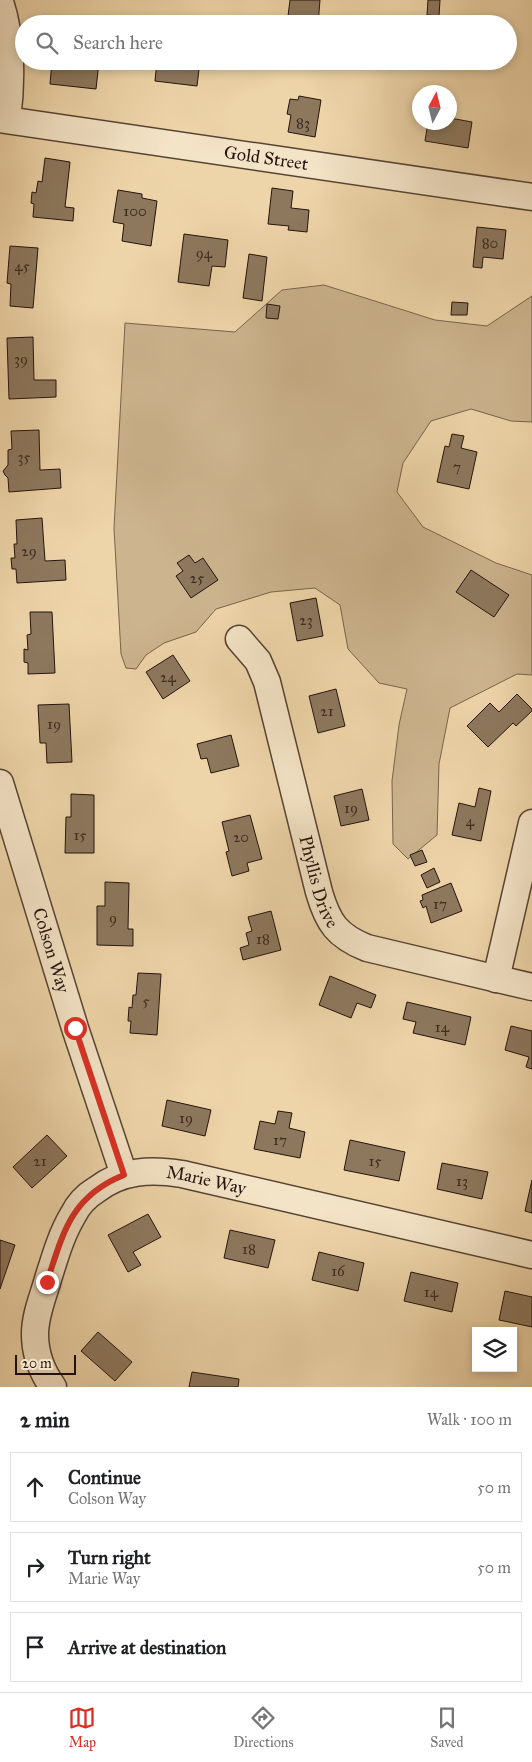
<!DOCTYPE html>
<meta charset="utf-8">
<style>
:root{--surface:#fff;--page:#f6f6f6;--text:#202124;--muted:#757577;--line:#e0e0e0;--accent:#d93025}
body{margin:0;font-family:"IM FELL Great Primer",serif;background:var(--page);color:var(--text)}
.controls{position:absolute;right:15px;bottom:15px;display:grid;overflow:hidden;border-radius:0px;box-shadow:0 2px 8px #0003}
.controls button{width:45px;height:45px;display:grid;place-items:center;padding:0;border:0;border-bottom:1px solid var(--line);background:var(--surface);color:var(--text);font:25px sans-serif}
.compass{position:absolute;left:412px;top:85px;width:45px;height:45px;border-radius:50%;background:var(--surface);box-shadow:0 2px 8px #0003;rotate:7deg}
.scale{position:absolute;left:15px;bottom:12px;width:61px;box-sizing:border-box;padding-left:5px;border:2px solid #24130c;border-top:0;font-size:14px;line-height:18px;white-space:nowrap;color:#24130c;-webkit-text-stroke:4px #f4e4c7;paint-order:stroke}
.stop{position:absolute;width:15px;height:15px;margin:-11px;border:4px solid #d93025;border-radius:50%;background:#fff}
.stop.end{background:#d93025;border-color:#fff;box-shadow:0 1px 5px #0008}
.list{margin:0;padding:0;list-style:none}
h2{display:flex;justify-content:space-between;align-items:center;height:65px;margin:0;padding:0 20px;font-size:21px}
h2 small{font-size:16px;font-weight:400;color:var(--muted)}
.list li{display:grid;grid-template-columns:32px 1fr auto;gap:15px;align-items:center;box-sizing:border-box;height:70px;margin:0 10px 10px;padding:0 10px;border:1px solid var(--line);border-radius:0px}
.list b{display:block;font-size:19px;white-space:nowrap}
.list p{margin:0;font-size:16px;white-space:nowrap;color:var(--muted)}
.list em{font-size:16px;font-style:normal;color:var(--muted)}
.icon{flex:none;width:28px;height:28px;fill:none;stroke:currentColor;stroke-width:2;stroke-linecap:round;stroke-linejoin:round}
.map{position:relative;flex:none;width:532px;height:1387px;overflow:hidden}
.search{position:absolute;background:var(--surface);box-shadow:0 2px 8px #0003;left:15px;right:15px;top:15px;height:55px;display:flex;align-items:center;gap:12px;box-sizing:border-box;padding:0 18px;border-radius:28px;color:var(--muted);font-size:19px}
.sheet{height:305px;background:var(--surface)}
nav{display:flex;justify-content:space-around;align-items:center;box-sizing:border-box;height:70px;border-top:1px solid var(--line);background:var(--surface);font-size:14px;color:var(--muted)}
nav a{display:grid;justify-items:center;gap:2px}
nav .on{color:var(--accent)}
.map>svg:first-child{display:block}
.green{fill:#ccb48e;stroke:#78644d}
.building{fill:#8d785e;stroke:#24130c}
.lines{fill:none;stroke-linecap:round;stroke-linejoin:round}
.minor-casing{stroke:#564433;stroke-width:29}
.minor{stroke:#f4e4c7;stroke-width:26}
.route{stroke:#d93025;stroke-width:6}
.labels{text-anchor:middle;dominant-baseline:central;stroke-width:4.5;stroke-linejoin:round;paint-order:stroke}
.number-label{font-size:15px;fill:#3e2c20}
.street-label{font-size:18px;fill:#24130c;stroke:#f4e4c7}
</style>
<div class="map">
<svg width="532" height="1387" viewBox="0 0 532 1387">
<rect width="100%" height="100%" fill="#eed5a9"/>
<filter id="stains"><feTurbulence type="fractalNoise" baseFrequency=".004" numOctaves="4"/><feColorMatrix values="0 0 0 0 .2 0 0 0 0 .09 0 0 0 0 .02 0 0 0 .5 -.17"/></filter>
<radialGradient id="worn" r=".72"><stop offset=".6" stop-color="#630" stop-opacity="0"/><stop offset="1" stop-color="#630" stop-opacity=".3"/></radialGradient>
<!-- green -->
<path class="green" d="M324,285L435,320L487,326L532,296V422L511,421L471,409L431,421L403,463L397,492L423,527L496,563L532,575V675L517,674L450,708L439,764L437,835L408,859L393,844L392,781L399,725L407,689L379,683L348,649L340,605L315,588L271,592L216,609L196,632L164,643L146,655L136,669L126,668L121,654L114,528L125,323L235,332L282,290Z"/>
<!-- building -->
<path class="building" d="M290,0H320L318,24H287Z
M428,0H440L439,16L427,15Z
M52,61L99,62L96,89L50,84Z
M157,61H200L197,86L155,81Z
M299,96L321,100L315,137L288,132L291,115L287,114L290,99L298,100Z
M450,118L472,122L468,148L425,141L428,122H450Z
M45,158L70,162L65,207L74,208L73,221L33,217L34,204L31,203L32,192L36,193L38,181L42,182Z
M272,188L293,191L291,208L309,210L307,232L288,230L289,226L268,224Z
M118,190L142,194V198L157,201L151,246L122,241L124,224L113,222Z
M477,227L506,230L503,259L483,257L482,268L473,267Z
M184,234L228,240L225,267L212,266L209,286L178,282Z
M10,246L38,248L33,308L10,306L11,284L7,283Z
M249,254L267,257L262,301L243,298Z
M452,302L468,303L467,315H451Z
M267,304L280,306L278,319L266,318Z
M33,337L34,380H56V397L9,399L7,338Z
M39,430L40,470L60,469L61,488L9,492L8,478L5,475L3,471L8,465V450L12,449L11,431Z
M452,434L464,436L461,448L477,452L469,489L437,482L445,446L449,447Z
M42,518L45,561L65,560L66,580L17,583L16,569H12L11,558H15L14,544H17L16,520Z
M189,555L195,563L203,558L218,580L191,598L176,576L183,571L177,563Z
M471,570L509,595L494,617L456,592Z
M316,598L323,636L297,641L290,603Z
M30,612H52L55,673L28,674V663L24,662V649L28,650L27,635L31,634Z
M173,655L190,681L163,699L146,672Z
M336,689L345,726L318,733L309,696Z
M517,694L532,709V711L516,726L513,723L488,747L467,726L490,703L499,712Z
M69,704L72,762L47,763L46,743H40L38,705Z
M231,735L239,766L211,773L207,758L201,759L197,744Z
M479,788L491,791L481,841L452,835L459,803L475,807Z
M362,789L369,820L341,826L334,796Z
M71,794L94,795V853H65L66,817H71Z
M250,815L262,859L247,863L249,871L232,876L226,852L229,851L222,822Z
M422,850L427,862L415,866L410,855Z
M434,868L440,882L427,888L421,875Z
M105,882L129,883L128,929H133V946L97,945V906H105Z
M451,883L462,911L431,923L426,906L423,908L420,901L423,900L422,895Z
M271,911L281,950L243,960L240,948L249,945L246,933L252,931L248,917Z
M138,973L161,974L157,1035L130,1033L131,1021H128L129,1007L132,1008L133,995H136Z
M330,976L376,995L371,1008L357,1003L351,1018L319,1005Z
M407,1002L471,1017L465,1045L413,1033L416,1022L403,1019Z
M511,1026L532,1031V1069L526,1067L529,1057L505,1050Z
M167,1100L211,1110L205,1136L162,1126Z
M278,1111L292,1113L289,1128L305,1132L300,1158L254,1149L260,1121L275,1124Z
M47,1135L67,1156L32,1188L13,1167Z
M350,1140L405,1152L399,1181L344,1170Z
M442,1163L488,1172L482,1199L437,1189Z
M532,1180V1213L525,1211Z
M148,1214L161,1237L133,1252L141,1265L128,1272L108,1235Z
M230,1230L275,1240L268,1268L224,1258Z
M0,1240L15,1245L0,1289Z
M319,1252L364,1263L358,1291L312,1280Z
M411,1272L458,1283L452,1312L404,1301Z
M505,1291L532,1297V1327L499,1320Z
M98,1332L132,1362L115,1381L81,1351Z
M192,1372L239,1379L238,1387H189Z"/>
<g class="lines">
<defs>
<g id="minor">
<path d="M0,2C12,37 12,83 7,119"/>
<path id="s1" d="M0,119L532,197"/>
<path id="s2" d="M239,639L258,661L267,682L319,892C328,923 337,936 367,948L532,987"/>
<path id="s3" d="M0,783L75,1028L124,1175"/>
<path d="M496,979L532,823"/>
<path id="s4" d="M53,1387C42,1372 35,1353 35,1334C35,1315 43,1297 48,1279C55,1257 61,1235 73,1215C78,1205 86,1196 96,1190C122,1170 151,1169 182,1174L532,1255"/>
</g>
</defs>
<!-- minor casing -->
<use href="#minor" class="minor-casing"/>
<!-- minor -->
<use href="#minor" class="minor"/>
</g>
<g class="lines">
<!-- route -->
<path class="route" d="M47,1282C63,1233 71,1196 124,1175L75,1028"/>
</g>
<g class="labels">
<!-- number labels -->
<g class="number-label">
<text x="303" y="123">83</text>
<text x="135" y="211">100</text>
<text x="490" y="243">80</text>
<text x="204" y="253">94</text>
<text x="22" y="266">45</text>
<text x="21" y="359">39</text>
<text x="24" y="457">35</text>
<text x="457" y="467">7</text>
<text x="29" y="551">29</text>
<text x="197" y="578">25</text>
<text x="306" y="620">23</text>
<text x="168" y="677">24</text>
<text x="327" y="711">21</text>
<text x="54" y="724">19</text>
<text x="351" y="808">19</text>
<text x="470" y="821">4</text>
<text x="80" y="835">15</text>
<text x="241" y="837">20</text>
<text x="440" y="904">17</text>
<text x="113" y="918">9</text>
<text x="263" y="939">18</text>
<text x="146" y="1001">5</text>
<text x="442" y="1027">14</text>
<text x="186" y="1118">19</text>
<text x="280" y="1140">17</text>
<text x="40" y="1161">21</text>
<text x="375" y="1161">15</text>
<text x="462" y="1181">13</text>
<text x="249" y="1249">18</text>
<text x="338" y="1271">16</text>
<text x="431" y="1292">14</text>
</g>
<!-- street labels -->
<g class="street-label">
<text stroke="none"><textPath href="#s1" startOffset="269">Gold Street</textPath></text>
<text stroke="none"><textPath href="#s2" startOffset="258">Phyllis Drive</textPath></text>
<text stroke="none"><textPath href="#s3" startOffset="175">Colson Way</textPath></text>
<text stroke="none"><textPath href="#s4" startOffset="332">Marie Way</textPath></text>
</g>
</g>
<rect width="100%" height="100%" filter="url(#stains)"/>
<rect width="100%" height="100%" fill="url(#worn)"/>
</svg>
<div class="controls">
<button><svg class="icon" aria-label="layers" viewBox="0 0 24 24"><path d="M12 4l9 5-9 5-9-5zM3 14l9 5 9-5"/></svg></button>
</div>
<svg class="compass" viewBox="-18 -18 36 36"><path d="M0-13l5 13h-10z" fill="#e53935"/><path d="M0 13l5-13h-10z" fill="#757577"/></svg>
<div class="scale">20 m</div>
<div class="stop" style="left:75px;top:1028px"></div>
<div class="stop end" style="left:47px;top:1282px"></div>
<div class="search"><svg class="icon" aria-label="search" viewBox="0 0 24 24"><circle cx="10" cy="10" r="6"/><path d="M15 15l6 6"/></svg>Search here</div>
</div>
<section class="sheet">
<h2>2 min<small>Walk · 100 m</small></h2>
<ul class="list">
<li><svg class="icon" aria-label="ahead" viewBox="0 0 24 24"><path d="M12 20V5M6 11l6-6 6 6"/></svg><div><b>Continue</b><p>Colson Way</p></div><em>50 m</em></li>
<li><svg class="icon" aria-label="right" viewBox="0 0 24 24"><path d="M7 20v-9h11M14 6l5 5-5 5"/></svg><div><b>Turn right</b><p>Marie Way</p></div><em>50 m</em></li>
<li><svg class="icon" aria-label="arrive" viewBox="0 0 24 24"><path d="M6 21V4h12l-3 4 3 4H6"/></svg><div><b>Arrive at destination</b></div></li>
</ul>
</section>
<nav>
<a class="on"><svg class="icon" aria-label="map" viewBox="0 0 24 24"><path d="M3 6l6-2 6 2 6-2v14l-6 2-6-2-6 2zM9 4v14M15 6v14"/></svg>Map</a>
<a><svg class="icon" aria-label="directions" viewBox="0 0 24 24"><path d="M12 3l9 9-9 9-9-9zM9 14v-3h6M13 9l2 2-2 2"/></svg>Directions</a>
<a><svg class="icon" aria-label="saved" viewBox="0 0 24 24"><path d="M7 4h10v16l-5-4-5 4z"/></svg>Saved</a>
</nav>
